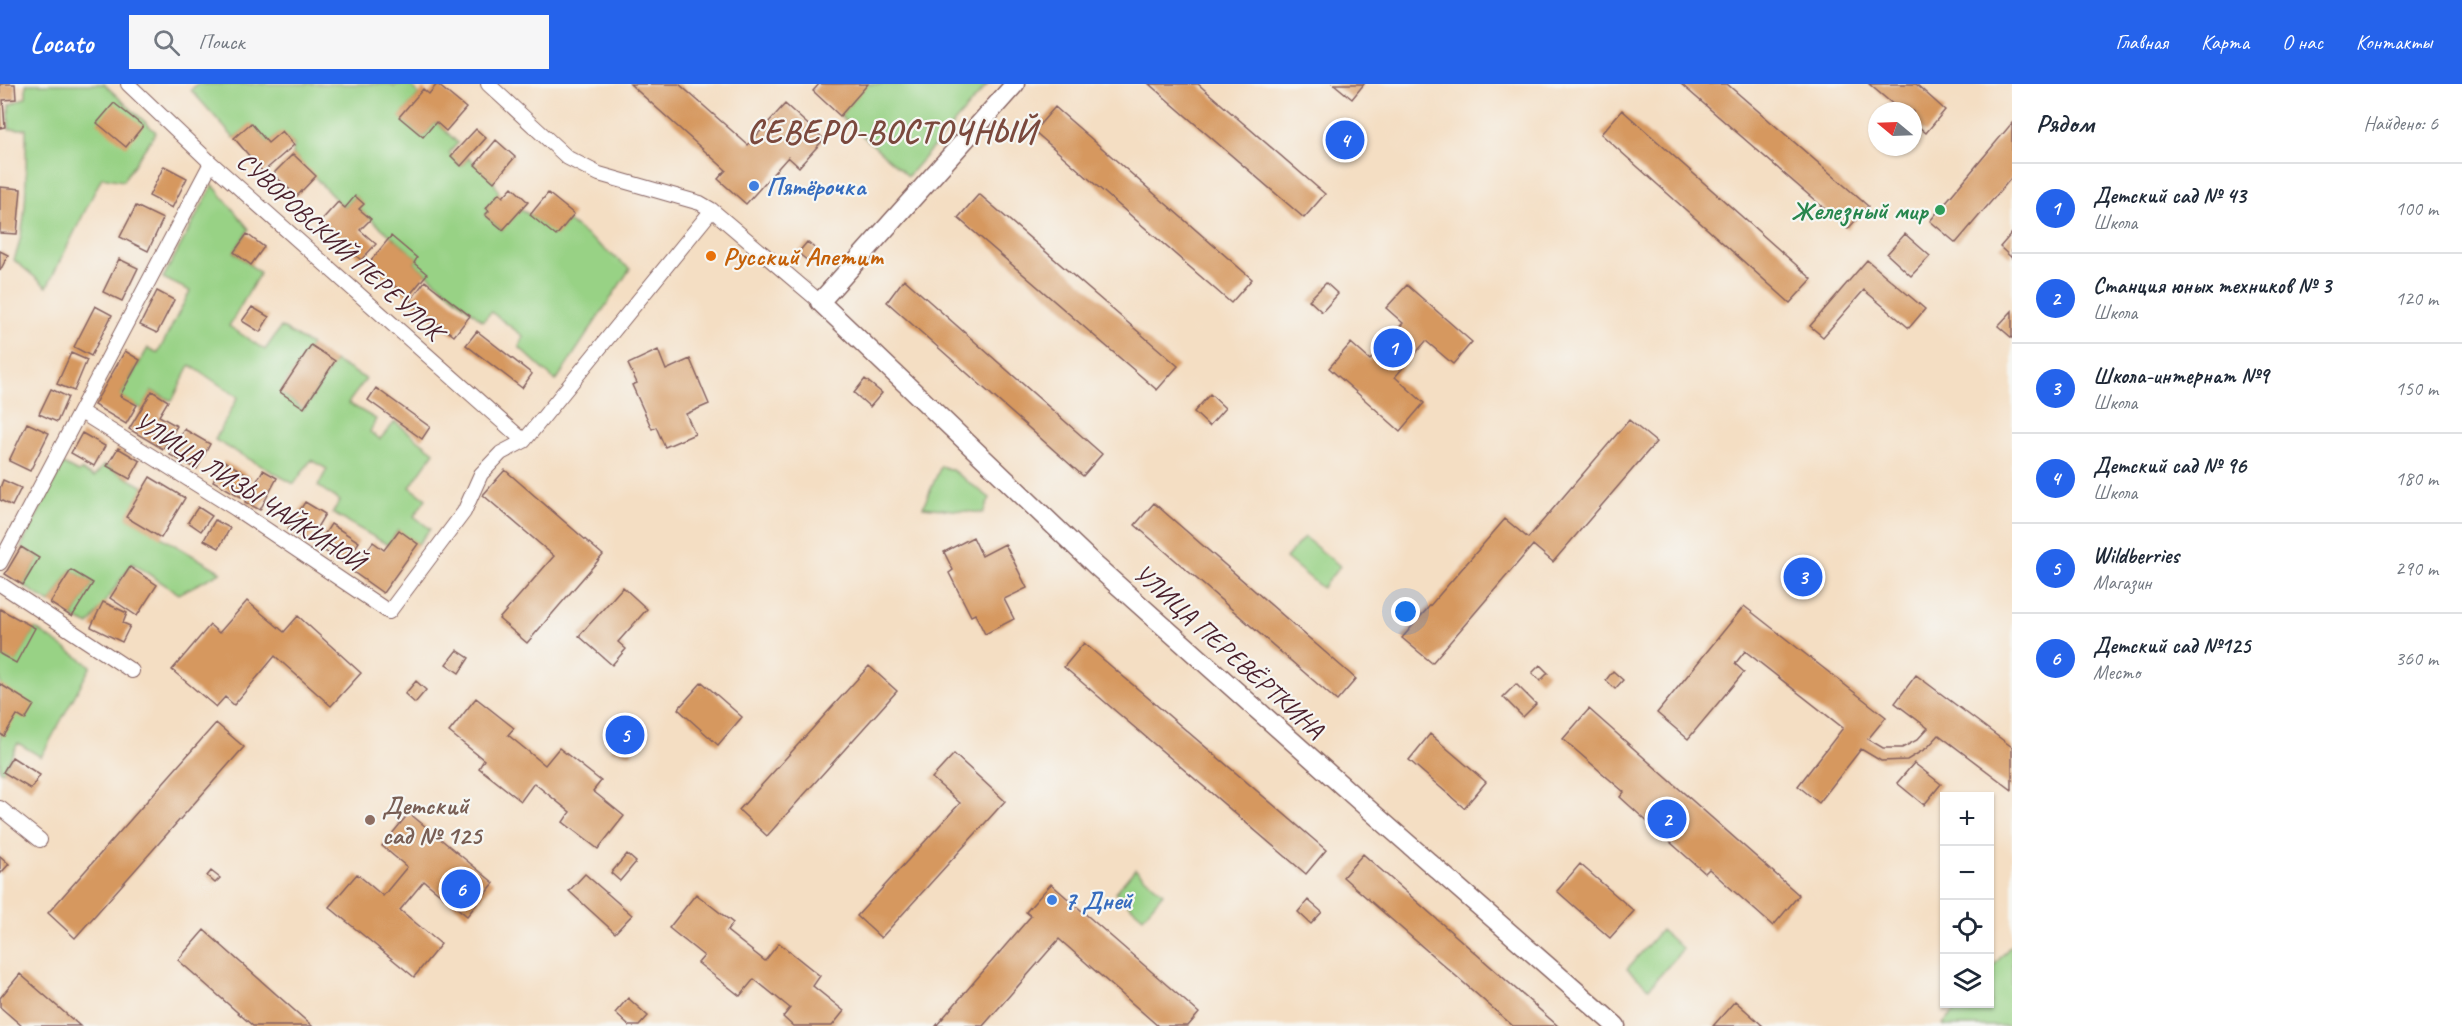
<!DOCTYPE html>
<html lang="ru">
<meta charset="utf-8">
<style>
:root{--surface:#fff;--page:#f6f6f7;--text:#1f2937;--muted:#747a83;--line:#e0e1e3;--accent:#2563eb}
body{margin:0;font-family:Caveat,sans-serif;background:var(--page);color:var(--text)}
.controls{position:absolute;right:18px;bottom:18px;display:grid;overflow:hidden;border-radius:0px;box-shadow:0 2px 4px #0004}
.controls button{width:54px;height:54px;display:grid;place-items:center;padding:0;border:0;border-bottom:2px solid var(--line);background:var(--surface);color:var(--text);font:30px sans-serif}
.compass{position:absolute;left:1868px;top:18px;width:54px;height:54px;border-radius:50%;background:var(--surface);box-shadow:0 2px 4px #0004;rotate:289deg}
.you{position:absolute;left:1406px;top:528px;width:21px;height:21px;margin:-15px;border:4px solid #fff;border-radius:50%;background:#1a73e8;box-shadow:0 0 0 9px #1a73e833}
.badge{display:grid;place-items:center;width:39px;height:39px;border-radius:50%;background:var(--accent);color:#fff;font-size:20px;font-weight:700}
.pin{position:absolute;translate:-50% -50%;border:3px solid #fff;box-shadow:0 2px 6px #0006}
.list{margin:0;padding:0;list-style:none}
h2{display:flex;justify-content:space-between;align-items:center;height:78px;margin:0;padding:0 24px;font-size:26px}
h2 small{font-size:20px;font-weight:400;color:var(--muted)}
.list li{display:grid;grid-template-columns:39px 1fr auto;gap:18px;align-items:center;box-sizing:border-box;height:90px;padding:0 24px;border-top:2px solid var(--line)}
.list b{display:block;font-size:22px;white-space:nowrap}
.list p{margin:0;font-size:20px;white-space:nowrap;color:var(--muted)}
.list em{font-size:20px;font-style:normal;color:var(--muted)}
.icon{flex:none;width:33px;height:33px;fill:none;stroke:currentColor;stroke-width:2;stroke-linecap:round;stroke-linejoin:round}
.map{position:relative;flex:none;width:2012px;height:942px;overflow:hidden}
header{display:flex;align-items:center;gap:36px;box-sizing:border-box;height:84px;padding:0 30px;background:var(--accent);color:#fff}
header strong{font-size:28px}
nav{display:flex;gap:33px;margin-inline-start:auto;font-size:21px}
.search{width:420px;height:54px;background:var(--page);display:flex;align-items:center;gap:15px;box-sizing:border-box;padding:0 21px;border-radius:0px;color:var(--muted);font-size:22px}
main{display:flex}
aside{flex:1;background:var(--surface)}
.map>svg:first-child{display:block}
.green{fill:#98d285;stroke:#717858;stroke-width:1.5}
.building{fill:#d6985e}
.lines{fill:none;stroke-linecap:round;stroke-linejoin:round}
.minor-casing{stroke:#866260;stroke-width:16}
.tertiary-casing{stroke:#866260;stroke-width:21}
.minor{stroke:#fff;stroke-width:14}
.tertiary{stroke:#fff;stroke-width:18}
.shop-dot{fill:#3f7fe0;stroke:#f6f6f2;stroke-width:2}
.leisure-dot{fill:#2e9e5b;stroke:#f6f6f2;stroke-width:2}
.food-dot{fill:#e8710a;stroke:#f6f6f2;stroke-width:2}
.education-dot{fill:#8d6e63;stroke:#f6f6f2;stroke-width:2}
.labels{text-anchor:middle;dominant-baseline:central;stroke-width:4.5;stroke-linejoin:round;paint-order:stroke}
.shop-label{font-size:26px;font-weight:bold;fill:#366cbe;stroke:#f6f6f2;text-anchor:start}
.leisure-label{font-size:26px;font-weight:bold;fill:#27864d;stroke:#f6f6f2;text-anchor:end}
.street-label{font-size:26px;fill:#4a1f2b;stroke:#f6f6f2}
.food-label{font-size:26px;font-weight:bold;fill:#c56008;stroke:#f6f6f2;text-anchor:start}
.education-label{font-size:26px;font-weight:bold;fill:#785e54;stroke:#f6f6f2;text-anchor:start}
.district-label{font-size:32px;font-weight:bold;letter-spacing:1.5px;fill:#7b493d;stroke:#f6f6f2}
</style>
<header>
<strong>Locato</strong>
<div class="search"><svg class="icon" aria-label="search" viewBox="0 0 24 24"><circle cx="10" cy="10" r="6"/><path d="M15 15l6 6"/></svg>Поиск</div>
<nav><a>Главная</a><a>Карта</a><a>О нас</a><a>Контакты</a></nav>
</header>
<main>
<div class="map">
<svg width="2012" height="942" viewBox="0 0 2012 942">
<rect width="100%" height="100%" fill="#f6f6f2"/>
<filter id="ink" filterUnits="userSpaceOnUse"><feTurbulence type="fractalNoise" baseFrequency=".0167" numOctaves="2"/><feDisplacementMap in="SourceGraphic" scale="12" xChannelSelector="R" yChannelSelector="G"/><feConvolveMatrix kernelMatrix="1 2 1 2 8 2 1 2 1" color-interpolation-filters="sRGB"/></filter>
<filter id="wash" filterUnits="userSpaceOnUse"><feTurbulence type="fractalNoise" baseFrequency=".008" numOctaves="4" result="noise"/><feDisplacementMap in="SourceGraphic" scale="24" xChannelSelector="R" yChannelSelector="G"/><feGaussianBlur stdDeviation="1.35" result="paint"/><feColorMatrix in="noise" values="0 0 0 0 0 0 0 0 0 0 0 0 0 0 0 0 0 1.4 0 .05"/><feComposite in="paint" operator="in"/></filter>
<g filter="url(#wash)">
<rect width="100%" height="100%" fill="#f4dec3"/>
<!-- green -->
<path class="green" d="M26,0H104L156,48L123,97L102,93L47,203L14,176C29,138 26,85 26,45H9V21L26,13Z
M197,0H391L394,3L397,0H410L419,10L400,33L423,53L436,38L458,59L449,69L461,82L469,74L494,98L499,109L486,124L489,127L485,131L502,146L521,126L530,131L556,151L568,137L630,185L556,297L519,263L523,252L491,228L483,237L414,179L417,174L359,125L363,120L355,112L345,124C326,108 311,87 293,70L294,61L282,48L268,59L251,40L234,54L191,6Z
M867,0H988L908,92L840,32Z
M213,101L249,145L234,168L260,189L229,242L265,266L281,243L311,261L280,308L304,326L335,277L366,295L348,319L376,335L370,348L380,355L395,338L434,368L410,403L426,415L414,432L430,445L418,460L398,446L388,461L332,429L340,417L318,402L327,385L311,376L294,400L215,356L238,313L190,281L172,317L152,307L142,325L120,312L148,264L158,269L190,207L163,194Z
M63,380L78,388L81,386L94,393L104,381L144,403L127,433L221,488L179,510L132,479L89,541L72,533L93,499L71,486L50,519L23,501L39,474L21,463Z
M941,382L952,386L990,414L983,429L923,423Z
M1304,453L1340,482L1322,504L1286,474Z
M35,544L91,582L41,673L18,659L3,688L0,686V570L16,578Z
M1135,785L1163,809L1143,833L1115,809Z
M1661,846L1683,865L1649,904L1627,885Z
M2012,860V942H1945L1943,940L1961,920H1990V886Z"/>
<g id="blocks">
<!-- building -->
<path class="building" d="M0,0H15L16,15L3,16L5,43L0,44Z
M437,0L466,24L446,47L436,38L423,53L399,33L423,5L429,10Z
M630,0H679L748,61L785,20L824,55L799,83L788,73L746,120L718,95L726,86Z
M819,0H868L840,32L813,7Z
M1149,0H1198L1325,110L1304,134Z
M1334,0H1364L1352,15Z
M1681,0H1727L1868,122L1848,145Z
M1869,0H1916L1945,26L1926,49L1913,38V27H1901Z
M114,19L143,42L126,63L97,39Z
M1055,23L1252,195L1231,219L1034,47Z
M1622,26L1812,195L1790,219L1601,50Z
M251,39L268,59L282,47L294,61L263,88L234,54Z
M2012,39V93L1956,159L1930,137Z
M476,45L486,54L461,82L451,72Z
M496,56L515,73L494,98L475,81Z
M293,70L316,92L297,112L273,90Z
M164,82L187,94L172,124L149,112Z
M0,103L21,105L17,150L0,149Z
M512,103L528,118L503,146L485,131L489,127L486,124L499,109L503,113Z
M548,109L574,130L556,152L530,131Z
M979,110L1178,282L1157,306L958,134Z
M355,112L364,120L359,125L371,135L360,146L376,160L361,176L319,139L338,118L345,124Z
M136,122L163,135L148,167L120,153Z
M2012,149V174L2000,163Z
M247,150L264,163L251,181L234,168Z
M1905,150L1930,172L1911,192L1887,170Z
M391,152L417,174L414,179L427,190L408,213L368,180Z
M807,158L817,166L808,177L798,169Z
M0,167L8,171L0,187Z
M119,175L138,184L122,217L103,208Z
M1867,176L1925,225L1909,244L1864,206L1823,253L1810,242Z
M904,195L1102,370L1083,392L887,218Z
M425,197L470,232L454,252L410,217Z
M1326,199L1338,210L1322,228L1309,216Z
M1407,201L1472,258L1453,280L1426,257L1395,293L1424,319L1400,347L1329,284L1351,259L1370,276L1403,239L1386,224Z
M157,207L174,216L157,249L140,241Z
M95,222L112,231L91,272L74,263Z
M252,223L269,233L260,248L242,237Z
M2012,227V254L1998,242Z
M477,247L532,290L522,304L466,261Z
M311,261L335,277L304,324L280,308Z
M658,266L666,286L690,275L709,320L686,330L695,350L665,363L656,343L652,345L632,301L637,299L628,280Z
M125,267L140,276L120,312L137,321L126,340L94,321Z
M71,269L87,276L74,307L57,300Z
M865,295L882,309L870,323L854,309Z
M376,304L430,343L422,355L368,316Z
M51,305L68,313L57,338L39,330Z
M152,307L168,317L159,332L177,342L163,365L129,345Z
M1210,310L1225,324L1209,342L1194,328Z
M1629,336L1656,358L1553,478L1533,461L1432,579L1402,554L1505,435L1528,454Z
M27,339L49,349L30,387L9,377Z
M184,345L210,360L197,385L170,371Z
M82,349L105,362L94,382L71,369Z
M118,364L140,377L130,395L107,382Z
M224,377L252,393L241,413L213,397Z
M263,386L277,394L260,426L245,418Z
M505,386L603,471L527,559L499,535L554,472L483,411Z
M150,393L185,414L161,454L126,433Z
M3,396L21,404L12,422L0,416V404Z
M305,418L325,430L309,457L288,445Z
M1154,419L1356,595L1337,617L1135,441Z
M198,423L212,432L201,447L188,438Z
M215,436L230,444L219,464L204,456Z
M331,440L359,458L345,480L317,462Z
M399,446L418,460L383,509L352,487L373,458L384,466Z
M973,453L982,472L1005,460L1027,504L1004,515L1014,535L985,550L975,530L971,532L949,489L953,486L944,468Z
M21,463L39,474L23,501L5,490Z
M130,483L157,501L137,532L110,514Z
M71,486L93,499L72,533L50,519Z
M623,503L647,525L618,558L626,565L612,581L579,552Z
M247,517L284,548L298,532L361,589L331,622L275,572L234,621L225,613L216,623L172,586L210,541L219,549Z
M103,518L127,529L123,539L130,542L122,558L91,543Z
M1744,522L1886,633L1868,655L1883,664H1902L1917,656L1928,644L1895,619L1916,591L2012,663V706L1939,651L1927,664L1907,676L1881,677L1861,665L1819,719L1798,702L1843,644L1745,567L1735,580L1744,588L1688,655L1657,629Z
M0,525L35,544L16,579L0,570Z
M1084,559L1326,766L1306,790L1064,583Z
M457,566L469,574L459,589L446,580Z
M1540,581L1548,589L1540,597L1532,589Z
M869,582L897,607L767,752L739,726Z
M1613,587L1623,596L1615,605L1606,596Z
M416,597L426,606L415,619L405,610Z
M702,598L742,633L718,661L678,625Z
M0,600L34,621L25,636L17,631L4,652L0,650Z
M1516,600L1536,620L1523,633L1503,613Z
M476,614L514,644L508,651L545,681L559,664L601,697L593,707L624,732L598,765L563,738L570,728L534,699L521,717L479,684L484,676L449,648Z
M1589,625L1799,811L1773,842L1709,785L1705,789L1662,751L1620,713L1624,708L1563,655Z
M619,632L640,636L632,670L611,666Z
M216,639L244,663L75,854L48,829Z
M1430,650L1486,698L1464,724L1409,676Z
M954,670L1005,717L881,854L857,832L960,719L932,694Z
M12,673L40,691L31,705L3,688Z
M1914,679L1941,700L1924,721L1897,699Z
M409,729L494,799L467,832L424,797L400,826L441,860L414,893L329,823L357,790L383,812L407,783L382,762Z
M627,770L636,778L620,797L611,789Z
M1363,770L1558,942H1513L1343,793Z
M0,772L9,780L0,790Z
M1580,780L1634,827L1610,854L1557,807Z
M211,787L220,794L215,799L207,792Z
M585,790L632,831L615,849L569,807Z
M1051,800L1199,929L1188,942H1158L1059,855L983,942H936L1031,832L1026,828Z
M696,810L733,839L727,847L765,877L779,859L820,892L813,902L844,927L832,942H793L783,933L790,924L754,895L740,912L698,879L704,872L669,844Z
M1308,816L1322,828L1311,840L1298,828Z
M204,846L312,942H253L178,876Z
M20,890L80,942H22L0,923V914Z
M628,914L648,932L639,942H629L615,929Z
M1735,917L1763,942H1713Z"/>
</g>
</g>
<g filter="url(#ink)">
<use href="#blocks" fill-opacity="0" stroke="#866260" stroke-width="1.5"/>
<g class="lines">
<defs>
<path id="minor" d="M128,0L211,79L524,357
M488,0L568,74L599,90L700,119L712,126L820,218
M81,328L236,425L389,528L464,428L481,390L501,369L524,357L712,126
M0,479L211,79
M0,500L132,587
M0,724L40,756"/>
<path id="tertiary" d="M1015,0L820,218L1095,481L1374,730L1616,942"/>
</defs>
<!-- minor casing -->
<use href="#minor" class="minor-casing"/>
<!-- tertiary casing -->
<use href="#tertiary" class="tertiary-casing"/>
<!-- minor -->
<use href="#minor" class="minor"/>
<!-- tertiary -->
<use href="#tertiary" class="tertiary"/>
</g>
</g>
<!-- markers -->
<g class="shop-dot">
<circle cx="754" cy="102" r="6"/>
<circle cx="1052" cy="816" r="6"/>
</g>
<circle class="leisure-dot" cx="1940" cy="126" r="6"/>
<circle class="food-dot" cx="711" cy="172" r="6"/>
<circle class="education-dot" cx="370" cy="736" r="6"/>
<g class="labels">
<!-- shop labels -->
<g class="shop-label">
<text x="766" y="102">Пятёрочка</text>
<text x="1064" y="816">7 Дней</text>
</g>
<!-- leisure labels -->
<g class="leisure-label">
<text x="1928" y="126">Железный мир</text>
</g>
<!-- street labels -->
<g class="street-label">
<text transform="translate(340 162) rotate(42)">СУВОРОВСКИЙ ПЕРЕУЛОК</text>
<text transform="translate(249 407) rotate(33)">УЛИЦА ЛИЗЫ ЧАЙКИНОЙ</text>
<text transform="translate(1229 567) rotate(42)">УЛИЦА ПЕРЕВЁРТКИНА</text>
</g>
<!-- food labels -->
<g class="food-label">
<text x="723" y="172">Русский Апетит</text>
</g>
<!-- education labels -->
<g class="education-label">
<text x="382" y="721">Детский<tspan x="382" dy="30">сад № 125</tspan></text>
</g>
<!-- district labels -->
<g class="district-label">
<text x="892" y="47">СЕВЕРО-ВОСТОЧНЫЙ</text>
</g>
</g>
</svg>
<div class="controls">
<button>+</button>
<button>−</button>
<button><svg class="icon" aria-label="locate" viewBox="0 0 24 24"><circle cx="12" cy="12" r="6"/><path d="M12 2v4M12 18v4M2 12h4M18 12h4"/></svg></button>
<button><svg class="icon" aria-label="layers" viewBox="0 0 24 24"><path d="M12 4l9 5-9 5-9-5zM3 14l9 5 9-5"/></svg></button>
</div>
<svg class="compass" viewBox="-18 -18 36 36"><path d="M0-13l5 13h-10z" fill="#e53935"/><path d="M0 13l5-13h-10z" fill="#747a83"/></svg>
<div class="you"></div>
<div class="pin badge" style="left:1393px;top:264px">1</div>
<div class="pin badge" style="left:1667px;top:735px">2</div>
<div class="pin badge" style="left:1803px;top:493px">3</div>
<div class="pin badge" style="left:1345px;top:56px">4</div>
<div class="pin badge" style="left:625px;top:651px">5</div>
<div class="pin badge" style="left:461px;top:805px">6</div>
</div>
<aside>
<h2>Рядом<small>Найдено: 6</small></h2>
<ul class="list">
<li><span class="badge">1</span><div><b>Детский сад № 43</b><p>Школа</p></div><em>100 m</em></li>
<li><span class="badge">2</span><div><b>Станция юных техников № 3</b><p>Школа</p></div><em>120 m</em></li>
<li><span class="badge">3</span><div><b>Школа-интернат №9</b><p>Школа</p></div><em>150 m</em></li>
<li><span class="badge">4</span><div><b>Детский сад № 96</b><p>Школа</p></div><em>180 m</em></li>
<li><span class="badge">5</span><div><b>Wildberries</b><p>Магазин</p></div><em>290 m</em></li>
<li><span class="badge">6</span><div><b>Детский сад №125</b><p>Место</p></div><em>360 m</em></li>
</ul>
</aside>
</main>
